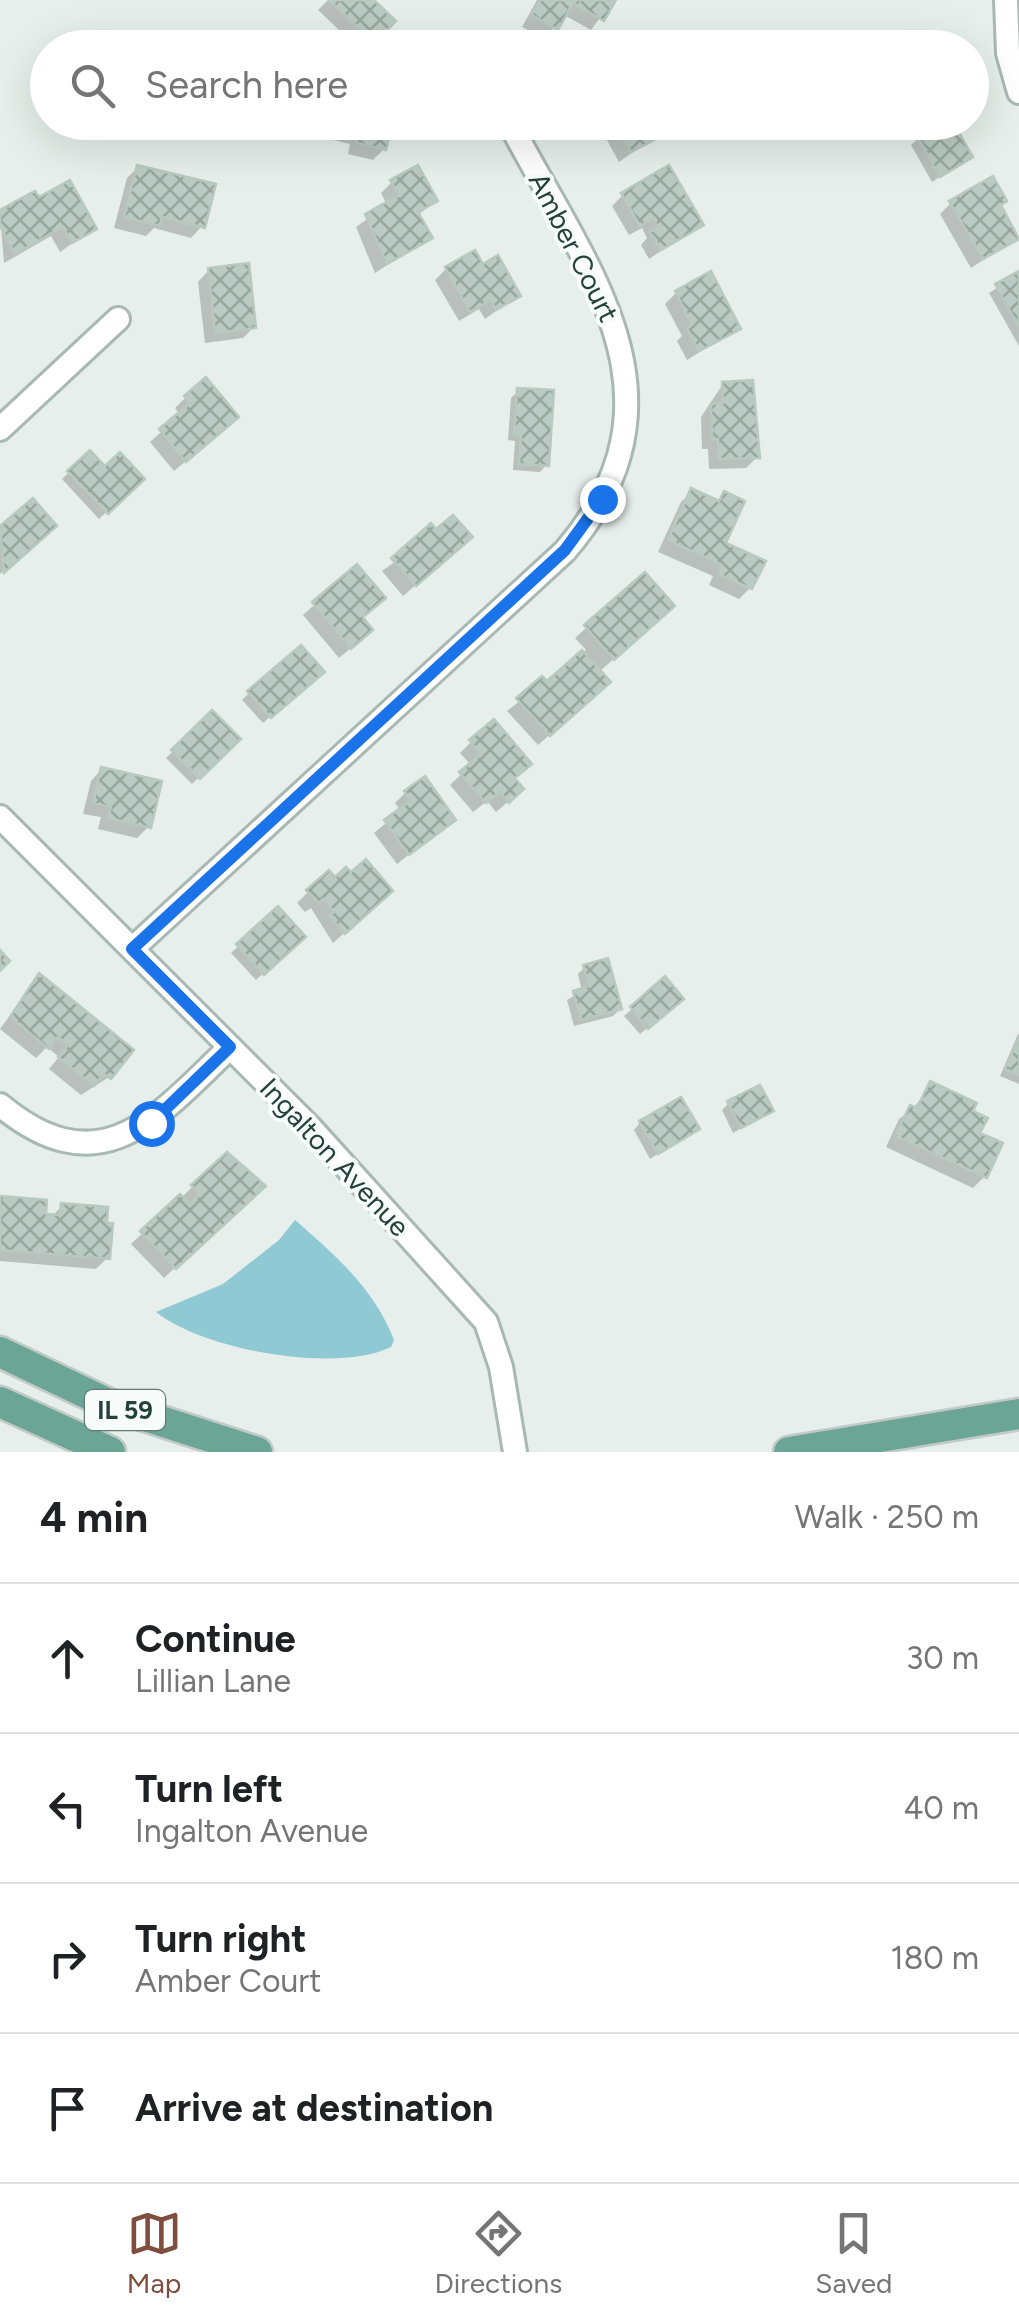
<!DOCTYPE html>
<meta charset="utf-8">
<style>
:root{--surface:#fff;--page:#f2f2f2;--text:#202124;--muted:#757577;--line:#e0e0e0;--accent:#7f4e3f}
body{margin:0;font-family:Figtree,sans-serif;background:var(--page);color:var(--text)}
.stop{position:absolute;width:30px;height:30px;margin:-22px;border:8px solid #1a73e8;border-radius:50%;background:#fff}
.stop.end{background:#1a73e8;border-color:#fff;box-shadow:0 2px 10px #0008}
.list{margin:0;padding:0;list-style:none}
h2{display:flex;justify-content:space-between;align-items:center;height:130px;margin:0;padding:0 40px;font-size:42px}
h2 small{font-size:32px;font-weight:400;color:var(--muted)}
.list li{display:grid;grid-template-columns:65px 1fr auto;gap:30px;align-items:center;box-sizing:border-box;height:150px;padding:0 40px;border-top:2px solid var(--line)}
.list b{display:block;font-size:38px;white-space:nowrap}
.list p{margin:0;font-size:32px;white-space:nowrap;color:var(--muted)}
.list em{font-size:32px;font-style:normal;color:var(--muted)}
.icon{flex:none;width:55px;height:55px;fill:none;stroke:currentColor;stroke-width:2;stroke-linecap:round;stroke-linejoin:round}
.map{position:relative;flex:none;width:1019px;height:1452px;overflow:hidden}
.search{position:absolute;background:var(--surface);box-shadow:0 10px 40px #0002;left:30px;right:30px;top:30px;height:110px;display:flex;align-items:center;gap:25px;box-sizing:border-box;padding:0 35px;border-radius:55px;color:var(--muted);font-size:38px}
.sheet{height:730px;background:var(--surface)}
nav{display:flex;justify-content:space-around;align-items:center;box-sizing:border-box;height:140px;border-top:2px solid var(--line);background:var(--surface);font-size:28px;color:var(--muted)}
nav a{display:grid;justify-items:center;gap:5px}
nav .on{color:var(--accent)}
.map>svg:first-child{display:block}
.water{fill:#8ec9d4}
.shadow{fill:#0003}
.building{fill:url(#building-cross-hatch);stroke:#b8c9c2;stroke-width:2.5}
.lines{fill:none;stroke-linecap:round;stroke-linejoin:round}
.street-casing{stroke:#a8b8b2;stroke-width:28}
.primary-casing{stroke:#c2cac8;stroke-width:35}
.street{stroke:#fff;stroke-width:22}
.primary{stroke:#6aa596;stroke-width:30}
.route{stroke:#1a73e8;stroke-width:12}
.labels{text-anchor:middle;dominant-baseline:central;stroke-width:8;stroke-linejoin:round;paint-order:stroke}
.shield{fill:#f7fbf9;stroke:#637a73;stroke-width:2.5}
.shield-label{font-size:25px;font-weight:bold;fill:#24423a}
.street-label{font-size:28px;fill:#24423a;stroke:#f7fbf9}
</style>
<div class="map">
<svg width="1019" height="1452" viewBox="0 0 1019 1452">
<defs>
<pattern id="building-cross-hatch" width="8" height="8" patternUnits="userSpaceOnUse" patternTransform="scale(2.5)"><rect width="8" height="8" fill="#bbcac4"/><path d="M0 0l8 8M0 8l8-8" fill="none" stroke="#98a6a0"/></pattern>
</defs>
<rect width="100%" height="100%" fill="#e6efeb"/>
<!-- water -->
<path class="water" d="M295,1220C335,1255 374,1288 394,1340L391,1347C335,1374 204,1350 156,1312L223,1284L279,1240Z"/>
<!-- shadow -->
<path class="shadow" d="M328,0H370L393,21L368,48H358L318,10Z
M537,0H613L591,30L564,15L545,39L522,27Z
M302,122H390L384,149L373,160L348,154L350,144L300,132Z
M597,122H649L646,125L653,138L619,162Z
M926,122L970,157L932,182L911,145L921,136L918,130Z
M138,167L202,226L191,238L154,228L146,236L114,228L127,178Z
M392,182L435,201L417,216L430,237L375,273L356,227L387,205L381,193Z
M623,195L701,224L649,259L641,245L647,238L642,228L629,235L612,206Z
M38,201L94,228L60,252L51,236L4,263L0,213Z
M951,203L999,206L1017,238L971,268L940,214Z
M482,267L518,295L485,319L479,309L459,321L435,280L446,269Z
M209,270L254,327L243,338L205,343L198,282Z
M1019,274V346L989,293Z
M676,293L738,328L687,360L677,341L682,336L665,304Z
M723,384L757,457L746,468L709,469L708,449H702L701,417Z
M518,391L547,464L540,472L513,470L515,441L508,440L511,398Z
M186,397L225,428L174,471L150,442L180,415L175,408Z
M89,453L105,470L141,479L99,519L62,479Z
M692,491L716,502L724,494L723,544L750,588L739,599L709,585L713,576L658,552L681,502Z
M32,501L43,537L0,574V529Z
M436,533L459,548L403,596L382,571Z
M357,567L359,641L339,658L303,615Z
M645,575L661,617L599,672L597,693L538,745L507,711L586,650L575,638Z
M314,678L263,723L242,700L249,693Z
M212,713L237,739L192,784L166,758Z
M471,742L512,779L510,800L496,812L487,801L473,812L450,785L471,765L460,753Z
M102,769L148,827L137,838L98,829L101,817L83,814L91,781Z
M406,792L453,820L397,864L374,833L401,811L395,803Z
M308,892L379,902L333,943L311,908L305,912L297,903Z
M278,910L303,937L256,980L231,953Z
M585,967L620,1009L613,1016L574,1026L567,1000L582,991L578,974Z
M39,976L109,1077L81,1095L49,1069L59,1057L47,1047L36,1058L0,1029Z
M665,980L674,1005L640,1034L624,1016Z
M1018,1034H1019V1084L1000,1076Z
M931,1084L969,1112L984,1177L973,1188L886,1147L899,1119L913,1109Z
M729,1103L771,1111L733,1133L722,1110Z
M640,1123L696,1129L650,1159L634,1130Z
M227,1155L262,1186L164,1278L131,1244Z
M0,1198L43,1216L51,1217L62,1206L107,1258L96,1269L0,1261Z"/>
<!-- building -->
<path class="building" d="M329,0H374L396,21L375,43Z
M540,0H616L604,21L573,3L558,30L532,15Z
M315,122H393L386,150L357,143L359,134Z
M614,122H647L656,139L631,152Z
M924,122H953L973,157L940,177L917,136L928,130Z
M137,165L216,184L205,228L162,217L160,226L124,217Z
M418,165L438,201L418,212L433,238L387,264L365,214L399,195L390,180Z
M669,165L704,225L661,250L650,232L658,227L653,219L640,226L621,193Z
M993,176L1007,201L1001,205L1019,239L983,259L949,201Z
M70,180L97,229L72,243L63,227L15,254L0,226V210L35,191L39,197Z
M475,250L483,264L498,255L521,296L496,310L491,300L470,312L445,267Z
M249,263L256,328L215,333L208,268Z
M711,271L741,329L699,351L687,328L692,325L675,291Z
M1019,271V327L995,284Z
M206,377L239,417L186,462L159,429L190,403L184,396Z
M753,380L760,458L719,459L718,439H712L711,404L723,403L722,382Z
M517,388L554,390L549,466L519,464L521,435L514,434Z
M90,450L105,466L120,452L145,479L108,514L67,471Z
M691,488L719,501L724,491L745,501L726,543L766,561L752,589L718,574L722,565L668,540Z
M33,498L57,526L4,573L0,526Z
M453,515L473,537L416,586L391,558L431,523L436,529Z
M357,564L386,598L363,617L373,630L351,649L312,602Z
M645,572L675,606L614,660L584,625Z
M301,645L325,672L271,718L247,691Z
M582,650L611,682L550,736L516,698L542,676L547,681Z
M212,710L241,739L200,779L171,750Z
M494,719L532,764L515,778L524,789L509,803L500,792L486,803L459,772L481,754L469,740Z
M101,767L162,781L151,828L108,818L111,807L93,803Z
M425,776L456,820L409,855L384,820L411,800L404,791Z
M366,859L393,891L345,934L329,916L334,912L323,899L318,903L306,890L329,870L335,877L346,867L351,872Z
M278,906L306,937L264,975L236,944Z
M0,950L10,961L0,971Z
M608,958L622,1009L581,1020L573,991L589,986L583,965Z
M39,973L134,1050L111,1079L104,1074L94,1086L58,1057L68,1045L58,1037L49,1049L10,1017Z
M665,976L684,999L648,1029L630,1007Z
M1019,1037V1075L1005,1069Z
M930,1081L977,1103L973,1111L988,1118L980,1133L1003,1143L987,1178L895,1136L910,1105L917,1108Z
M760,1085L774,1111L741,1128L727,1101Z
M681,1097L700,1129L658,1154L639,1121Z
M227,1152L266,1186L176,1269L140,1231L180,1194L190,1204L200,1194L191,1185Z
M0,1196L47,1200L46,1214L60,1215L61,1203L108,1207L107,1223H113L110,1259L0,1250Z"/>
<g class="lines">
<defs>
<path id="street" d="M1006,0L1008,53L1019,92
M0,429L118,319
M0,817L310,1127L486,1322L501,1367L515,1452
M132,949L565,551C697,397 586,269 509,122
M0,1105C100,1188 157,1118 230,1047"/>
<path id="primary" d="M0,1352L111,1405L257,1452
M0,1402L110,1452
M789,1452L1019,1414"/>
</defs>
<!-- street casing -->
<use href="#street" class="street-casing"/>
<!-- primary casing -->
<use href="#primary" class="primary-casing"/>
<!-- street -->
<use href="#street" class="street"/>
<!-- primary -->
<use href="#primary" class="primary"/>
</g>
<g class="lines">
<!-- route -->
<path class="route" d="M151,1123L230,1047L132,949L565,550L602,499"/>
</g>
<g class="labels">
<!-- shield labels -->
<rect class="shield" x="85" y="1390" width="80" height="40" rx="8"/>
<g class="shield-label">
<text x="125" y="1410">IL 59</text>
</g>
<!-- street labels -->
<g class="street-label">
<text transform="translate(574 247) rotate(63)">Amber Court</text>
<text transform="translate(335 1157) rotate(47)">Ingalton Avenue</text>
</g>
</g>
</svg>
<div class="stop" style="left:151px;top:1123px"></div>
<div class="stop end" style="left:602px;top:499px"></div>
<div class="search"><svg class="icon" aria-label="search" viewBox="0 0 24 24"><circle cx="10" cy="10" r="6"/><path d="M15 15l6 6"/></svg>Search here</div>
</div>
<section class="sheet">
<h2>4 min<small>Walk · 250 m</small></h2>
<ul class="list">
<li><svg class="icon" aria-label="ahead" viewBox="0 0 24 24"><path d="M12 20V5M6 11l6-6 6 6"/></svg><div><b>Continue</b><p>Lillian Lane</p></div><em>30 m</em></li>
<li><svg class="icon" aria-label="left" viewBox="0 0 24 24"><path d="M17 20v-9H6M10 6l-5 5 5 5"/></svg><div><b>Turn left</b><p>Ingalton Avenue</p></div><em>40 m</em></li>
<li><svg class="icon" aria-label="right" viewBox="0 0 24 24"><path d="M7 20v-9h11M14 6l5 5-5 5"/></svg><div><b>Turn right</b><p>Amber Court</p></div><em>180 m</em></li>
<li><svg class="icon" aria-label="arrive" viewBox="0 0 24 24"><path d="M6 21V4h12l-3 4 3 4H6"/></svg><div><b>Arrive at destination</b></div></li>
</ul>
</section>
<nav>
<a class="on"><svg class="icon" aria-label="map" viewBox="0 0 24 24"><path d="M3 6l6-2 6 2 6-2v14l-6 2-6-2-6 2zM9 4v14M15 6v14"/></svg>Map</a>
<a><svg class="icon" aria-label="directions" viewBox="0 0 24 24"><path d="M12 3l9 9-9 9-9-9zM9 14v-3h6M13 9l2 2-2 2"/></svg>Directions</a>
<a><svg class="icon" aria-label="saved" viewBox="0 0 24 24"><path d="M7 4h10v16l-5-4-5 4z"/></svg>Saved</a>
</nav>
